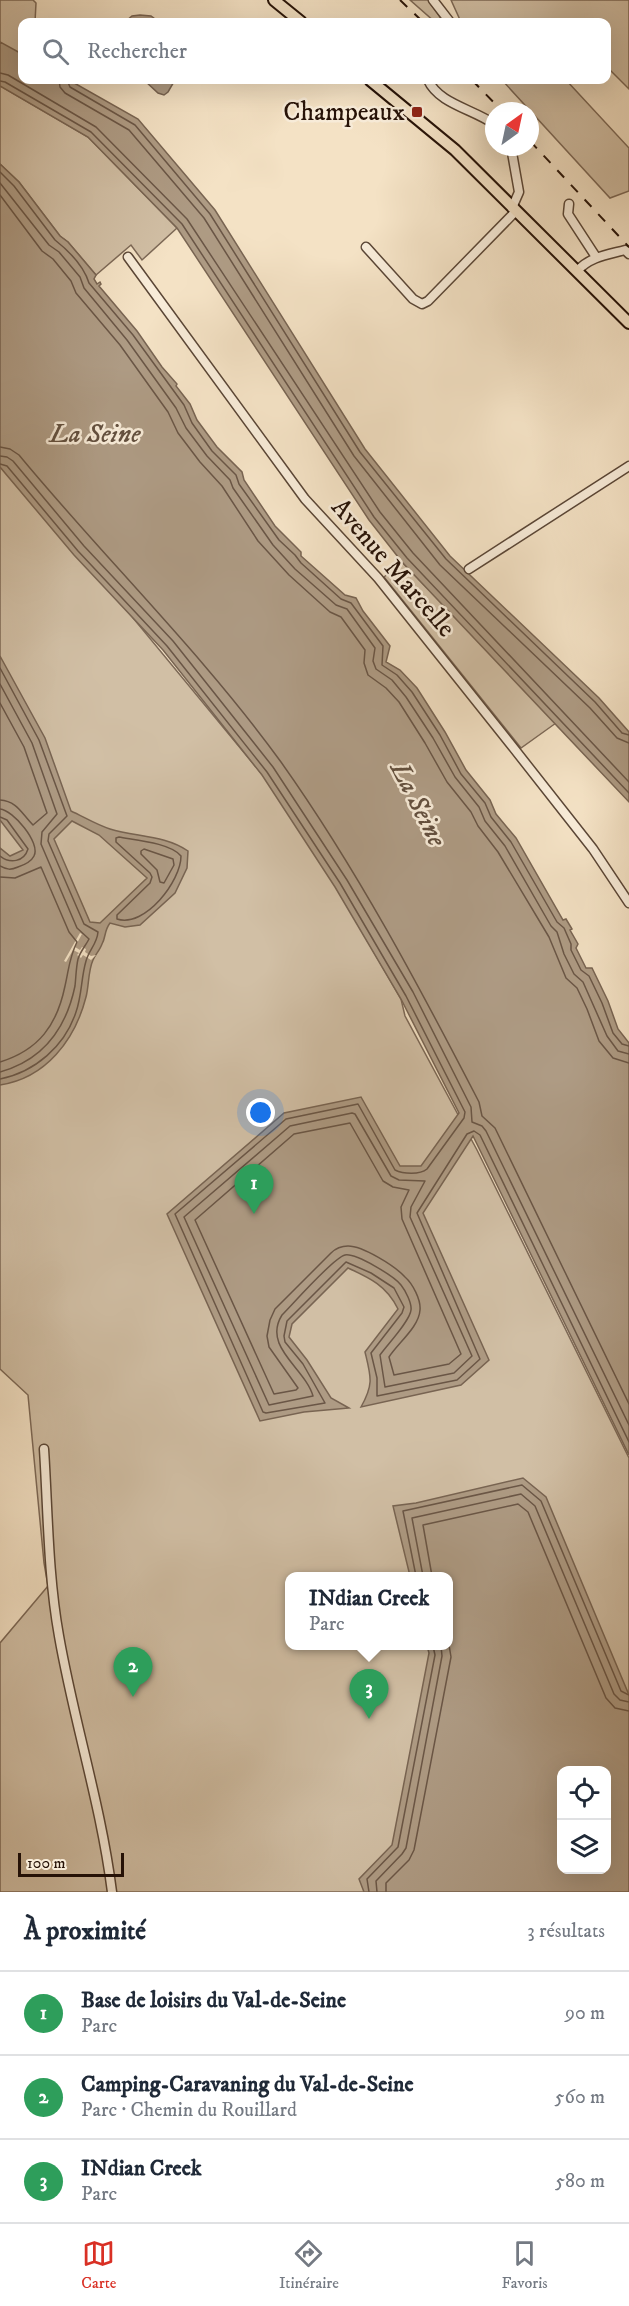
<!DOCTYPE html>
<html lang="fr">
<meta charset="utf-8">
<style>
:root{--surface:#fff;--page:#f6f6f7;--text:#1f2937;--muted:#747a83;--line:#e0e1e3;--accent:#d93025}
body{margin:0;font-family:"IM FELL DW Pica",serif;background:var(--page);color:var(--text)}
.controls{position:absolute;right:18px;bottom:18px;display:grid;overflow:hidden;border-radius:12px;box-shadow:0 6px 24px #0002}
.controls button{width:54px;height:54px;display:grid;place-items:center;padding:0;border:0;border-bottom:2px solid var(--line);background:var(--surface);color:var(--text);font:30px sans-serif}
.compass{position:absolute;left:485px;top:102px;width:54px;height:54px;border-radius:50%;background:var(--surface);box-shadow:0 6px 24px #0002;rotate:33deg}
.scale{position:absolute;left:18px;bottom:15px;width:106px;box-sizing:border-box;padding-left:6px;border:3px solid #261207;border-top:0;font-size:16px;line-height:21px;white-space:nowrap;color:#261207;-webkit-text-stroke:4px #f8ecd9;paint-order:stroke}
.you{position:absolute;left:261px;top:1113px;width:21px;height:21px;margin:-15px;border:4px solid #fff;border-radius:50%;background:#1a73e8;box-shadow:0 0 0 9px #1a73e833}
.badge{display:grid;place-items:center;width:39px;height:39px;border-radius:50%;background:var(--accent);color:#fff;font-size:20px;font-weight:700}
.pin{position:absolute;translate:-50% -50px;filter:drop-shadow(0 2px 3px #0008)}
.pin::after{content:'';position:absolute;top:32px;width:21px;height:18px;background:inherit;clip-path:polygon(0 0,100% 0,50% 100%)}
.popup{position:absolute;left:285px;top:1572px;width:168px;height:78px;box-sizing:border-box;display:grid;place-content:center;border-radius:12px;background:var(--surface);filter:drop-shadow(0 2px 4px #0005);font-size:20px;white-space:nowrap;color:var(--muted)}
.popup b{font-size:22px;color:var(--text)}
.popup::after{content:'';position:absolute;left:50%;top:100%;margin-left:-12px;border:12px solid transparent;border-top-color:var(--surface)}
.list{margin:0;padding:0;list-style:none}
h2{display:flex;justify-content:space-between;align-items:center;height:78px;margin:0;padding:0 24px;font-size:26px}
h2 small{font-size:20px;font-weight:400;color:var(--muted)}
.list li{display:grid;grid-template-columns:39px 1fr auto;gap:18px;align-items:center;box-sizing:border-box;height:84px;padding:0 24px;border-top:2px solid var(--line)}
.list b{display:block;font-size:22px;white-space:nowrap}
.list p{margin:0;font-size:20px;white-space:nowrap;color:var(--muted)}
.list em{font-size:20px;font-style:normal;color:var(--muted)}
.icon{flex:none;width:33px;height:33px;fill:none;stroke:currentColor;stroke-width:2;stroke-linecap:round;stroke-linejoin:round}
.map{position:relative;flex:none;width:629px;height:1892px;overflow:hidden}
.search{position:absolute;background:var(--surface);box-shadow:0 6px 24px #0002;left:18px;right:18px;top:18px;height:66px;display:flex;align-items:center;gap:15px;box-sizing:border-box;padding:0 21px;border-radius:12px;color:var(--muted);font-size:22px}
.sheet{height:330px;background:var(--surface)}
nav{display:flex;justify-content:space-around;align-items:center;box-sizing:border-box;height:84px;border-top:2px solid var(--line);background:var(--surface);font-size:16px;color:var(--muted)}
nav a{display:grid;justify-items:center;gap:3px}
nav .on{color:var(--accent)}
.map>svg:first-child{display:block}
.green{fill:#d1bfa5;stroke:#7c6856;stroke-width:1.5;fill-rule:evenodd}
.water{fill:#ae9b84;stroke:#786452;stroke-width:1.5;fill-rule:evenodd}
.pier{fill:#f4e2c5}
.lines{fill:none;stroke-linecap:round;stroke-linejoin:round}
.shore{stroke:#6a5646;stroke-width:1.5}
.minor-casing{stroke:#5a4636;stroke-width:11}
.major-casing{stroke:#261207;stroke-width:14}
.minor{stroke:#f8ecd9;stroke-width:8}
.major{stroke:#f4e2c5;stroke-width:10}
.rail{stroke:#261207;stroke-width:2;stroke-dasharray:10 10;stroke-linecap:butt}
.poi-dot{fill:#8f2418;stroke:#f8ecd9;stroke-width:2}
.labels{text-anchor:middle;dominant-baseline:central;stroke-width:5;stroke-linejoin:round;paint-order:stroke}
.poi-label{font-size:26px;fill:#261207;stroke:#f8ecd9;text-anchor:end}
.street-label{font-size:26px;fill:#261207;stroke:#f8ecd9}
.water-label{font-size:27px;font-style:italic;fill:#63503f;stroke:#f8ecd9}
</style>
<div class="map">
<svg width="629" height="1892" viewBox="0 0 629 1892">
<rect width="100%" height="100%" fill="#f4e2c5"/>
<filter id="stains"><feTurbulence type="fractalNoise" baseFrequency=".00333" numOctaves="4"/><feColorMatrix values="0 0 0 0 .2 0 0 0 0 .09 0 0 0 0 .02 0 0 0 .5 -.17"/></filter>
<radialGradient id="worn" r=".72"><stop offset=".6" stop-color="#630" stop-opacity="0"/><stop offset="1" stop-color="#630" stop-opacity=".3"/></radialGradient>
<!-- green -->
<path class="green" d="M0,0H33L36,3L35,22H22V46L15,58L0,49Z
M410,0H428L440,17V22H435Z
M451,0H629V89L607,67L606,22H461Z
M502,80H566L629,148V191L610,198Z
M0,86L88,137L177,228L142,260L131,245L96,275L68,242L60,236L19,182L0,164Z
M0,466L68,539L293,812L401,999L405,1016L477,1150L629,1458V1892H0V1643L48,1586L44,1563L28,1395L0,1369ZM290,1576H448V1646H290ZM562,1770H606V1870H562Z
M402,562L537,702L556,723L521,748L384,577Z"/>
<!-- water -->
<path class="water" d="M140,15L151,16L159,22H125L132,16Z
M0,42L22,54V80H69L138,119L215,210L365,449L450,556L599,698L629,732V802L402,562L369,520L177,228L88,137L0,86Z
M144,80H175L168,92L164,95L158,93Z
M0,164L19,182L60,236L68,242L96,275L94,279L97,284L100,282L101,284L99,286L137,331L162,367L177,384L176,386L190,404L197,420L217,447L242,472L244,480L275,526L301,552V556L345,595L356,598L363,611L390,646L386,662L400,670L417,688L445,732L466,770L490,800L496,814L516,838L563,920L566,919L572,929L570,930L578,944L576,948L586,968H592L608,1001L618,1029L629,1043V1455L473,1136L423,1213L489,1360L461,1385L361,1407C374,1384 371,1377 365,1352L398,1309C387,1286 370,1278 348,1268L292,1324L289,1337L307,1360L331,1398L349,1408L304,1412L260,1421L167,1214L284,1113L361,1097L400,1166H421L459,1113L401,999L335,887L262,775L163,650L74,555L0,467Z
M0,656L45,738L71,811C84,817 97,825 110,829C136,837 165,835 188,851L187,868L175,893L140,925L125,927L110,923C104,931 106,937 102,944C100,950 95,955 93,960C88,971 89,986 86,997C75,1040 46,1078 0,1085V848L10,856L23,850L0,820ZM72,821L99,835L147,878L100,923L90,922L54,839Z
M523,1478L546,1497L629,1695V1892H364L359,1879L392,1845L429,1653L427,1646H448V1576H410L393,1506L416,1503ZM562,1770H606V1870H562Z"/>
<!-- pier -->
<path class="pier" d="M80,933L82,934L75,947L80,950L82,947L86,949L85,952L91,956L96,955L91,960L83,955L81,958L77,955L79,953L73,950L66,962L64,961Z"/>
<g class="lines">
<!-- shore -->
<path class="shore" d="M0,73L8,75L96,127L187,219L380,512L413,553L629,782
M59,80L60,87L65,93L129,130L204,218L354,456L440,565L590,708L617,738L629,743
M67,80L70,87L135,125L210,214L360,452L446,559L595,702L622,733L629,735
M0,81L5,82L91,132L182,224L374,517L407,558L629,793
M0,172L14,186L55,240C69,251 84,267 89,283L133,335L184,405L192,423L212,451L236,475L239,484L279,540L295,555L301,563L341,599L351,603L383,646L382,665L397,675L412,692L440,735L461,774L485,803L491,817L511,842L557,922L564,928L571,944V950L581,970L589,976L602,1003L613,1033L622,1044L629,1046
M0,183L49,245L59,252L80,277L84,288L127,340L176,408L186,428L207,456L230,480L233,488L273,545L295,569L336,605L347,609L375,648L373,661L376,669L392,680L406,697L433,738L455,777L479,807L485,821L505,846L551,926L557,932L564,954L574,974L583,982L607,1036L618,1051L629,1054
M0,195L42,251L53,259L71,281L76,293L120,345L168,412L178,433L200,462L222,486L258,541L289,575L330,612L341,617L365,650L364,663L368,675L386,688L399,702L425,743L447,782L471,812L478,826L498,852L549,937L566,978L577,988L587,1009L599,1041L613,1058L629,1063
M0,447L10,449L19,455C105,559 202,653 281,762C357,869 419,986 479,1102L482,1116L495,1128L629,1404
M0,456L7,457L13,461L84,546L173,641L273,767L347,880L413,992L471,1107L472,1122L482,1126L486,1131L629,1425
M0,464L7,466L78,551L167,646L267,772L340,883L406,996L465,1112L464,1118L427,1169C420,1175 403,1174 395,1170L358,1104L286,1119L175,1214L263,1412L266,1413L325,1403L303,1364L285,1342L284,1336L287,1321L346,1262L371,1273L394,1288L404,1307L402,1313L371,1353L377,1378V1396L457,1380L480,1359L417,1213L467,1134L474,1131L480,1135L629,1442
M0,668L39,740L67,816L49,834L48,841L84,924L98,932C97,944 89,950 86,961C81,978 82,995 76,1012C65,1046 35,1072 0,1079
M0,684L32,743L57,814L42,832L41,844L77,928L89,939C86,945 80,952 78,959C76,968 76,977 75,986C66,1029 43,1060 0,1072
M0,703L24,747L47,813L33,825C22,814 17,801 0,800
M0,809C13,810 41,843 34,856C31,862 24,865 18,867C11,870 7,870 0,866
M0,817L7,820L28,849C24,862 10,864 0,856
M119,837C135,840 171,843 181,856C181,881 145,928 117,919V915L150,883L152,877L150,873L116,842V838Z
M144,849L173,859L174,865L164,883L160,882L157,870L141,854V851Z
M0,877L15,878L41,867L69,932L77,942C69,958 69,969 65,986C57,1025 39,1050 0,1062
M352,1113L355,1114L391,1176L399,1180L425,1181L411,1207L410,1217L472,1356L454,1373L385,1387L380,1355C387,1345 410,1321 411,1310C412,1303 405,1290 401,1285C394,1276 356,1253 345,1255C334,1257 293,1304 282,1315C262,1347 305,1368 313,1396L269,1405L184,1217L290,1126Z
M350,1123L383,1181L393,1187L409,1190L401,1207L402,1219L461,1354L449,1364L394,1375L389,1357C398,1343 419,1327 420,1310C421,1300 413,1284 405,1277C395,1266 363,1246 348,1246C341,1246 336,1248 331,1253L275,1309L270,1320L267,1336L269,1347L298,1388L296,1390L274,1394L195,1220L294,1134Z
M416,1576L403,1511L522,1485L541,1501L621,1691L629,1695
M423,1576L412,1518L521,1494L535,1506L614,1694L620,1700L629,1702
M432,1576L423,1525L518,1504L528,1512L606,1698L615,1708L629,1711
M369,1892L367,1879L398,1847L435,1655L433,1646
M377,1892L376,1881L402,1854L406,1848L442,1656L441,1646
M386,1892V1883L409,1860L414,1850L451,1657L448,1639"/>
<defs>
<path id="minor" d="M433,0L450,22
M428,80C439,104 473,109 494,124
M511,147L519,192L512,208
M569,204L568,214L596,257
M366,247L413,299L422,304L428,301L515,212
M128,257L305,499L378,578L512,746L593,849L629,903
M577,271C590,257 606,255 625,250L629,254
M469,569L629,466
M44,1449C48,1511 48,1575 59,1636C74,1722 101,1805 112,1892"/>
<path id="major" d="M274,0L301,22
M370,80L455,150L629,323"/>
</defs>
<!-- minor casing -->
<use href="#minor" class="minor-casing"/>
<!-- major casing -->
<use href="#major" class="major-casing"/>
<!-- minor -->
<use href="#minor" class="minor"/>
<!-- major -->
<use href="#major" class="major"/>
<!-- rail -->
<path class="rail" d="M400,0L423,22
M472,80L502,111
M530,141L629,247"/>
</g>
<!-- markers -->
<rect class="poi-dot" x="411" y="106" width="12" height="12" rx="3"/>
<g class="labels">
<!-- poi labels -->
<g class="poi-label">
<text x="405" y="112">Champeaux</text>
</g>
<!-- street labels -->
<g class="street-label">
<text transform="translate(393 568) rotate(49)">Avenue Marcelle</text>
</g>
<!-- water labels -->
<g class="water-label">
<text x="95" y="434">La Seine</text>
<text transform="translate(418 804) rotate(63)">La Seine</text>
</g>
</g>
<rect width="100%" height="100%" filter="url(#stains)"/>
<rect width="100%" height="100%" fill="url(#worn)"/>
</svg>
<div class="controls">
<button><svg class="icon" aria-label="locate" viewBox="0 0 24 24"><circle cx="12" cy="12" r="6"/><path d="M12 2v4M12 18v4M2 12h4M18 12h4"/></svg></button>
<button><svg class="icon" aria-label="layers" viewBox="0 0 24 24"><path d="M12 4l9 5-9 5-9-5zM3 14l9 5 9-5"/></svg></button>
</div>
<svg class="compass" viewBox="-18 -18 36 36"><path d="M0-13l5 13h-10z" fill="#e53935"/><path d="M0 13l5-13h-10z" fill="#747a83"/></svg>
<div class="scale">100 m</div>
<div class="you"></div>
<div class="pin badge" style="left:254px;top:1214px;background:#2e9e5b">1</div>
<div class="pin badge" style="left:133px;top:1697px;background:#2e9e5b">2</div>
<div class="pin badge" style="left:369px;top:1719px;background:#2e9e5b">3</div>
<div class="popup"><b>INdian Creek</b>Parc</div>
<div class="search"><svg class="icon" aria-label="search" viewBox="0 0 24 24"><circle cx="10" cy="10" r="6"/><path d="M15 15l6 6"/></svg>Rechercher</div>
</div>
<section class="sheet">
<h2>À proximité<small>3 résultats</small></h2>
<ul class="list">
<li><span class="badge" style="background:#2e9e5b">1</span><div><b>Base de loisirs du Val-de-Seine</b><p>Parc</p></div><em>90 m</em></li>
<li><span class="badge" style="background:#2e9e5b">2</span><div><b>Camping-Caravaning du Val-de-Seine</b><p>Parc · Chemin du Rouillard</p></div><em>560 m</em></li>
<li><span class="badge" style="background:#2e9e5b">3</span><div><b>INdian Creek</b><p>Parc</p></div><em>580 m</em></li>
</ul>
</section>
<nav>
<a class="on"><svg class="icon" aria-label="map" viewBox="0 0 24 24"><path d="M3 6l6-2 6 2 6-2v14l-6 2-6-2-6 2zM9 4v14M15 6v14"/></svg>Carte</a>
<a><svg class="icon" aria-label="directions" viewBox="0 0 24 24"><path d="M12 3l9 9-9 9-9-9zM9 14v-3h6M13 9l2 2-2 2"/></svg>Itinéraire</a>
<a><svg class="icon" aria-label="saved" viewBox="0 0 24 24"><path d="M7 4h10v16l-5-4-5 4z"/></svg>Favoris</a>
</nav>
